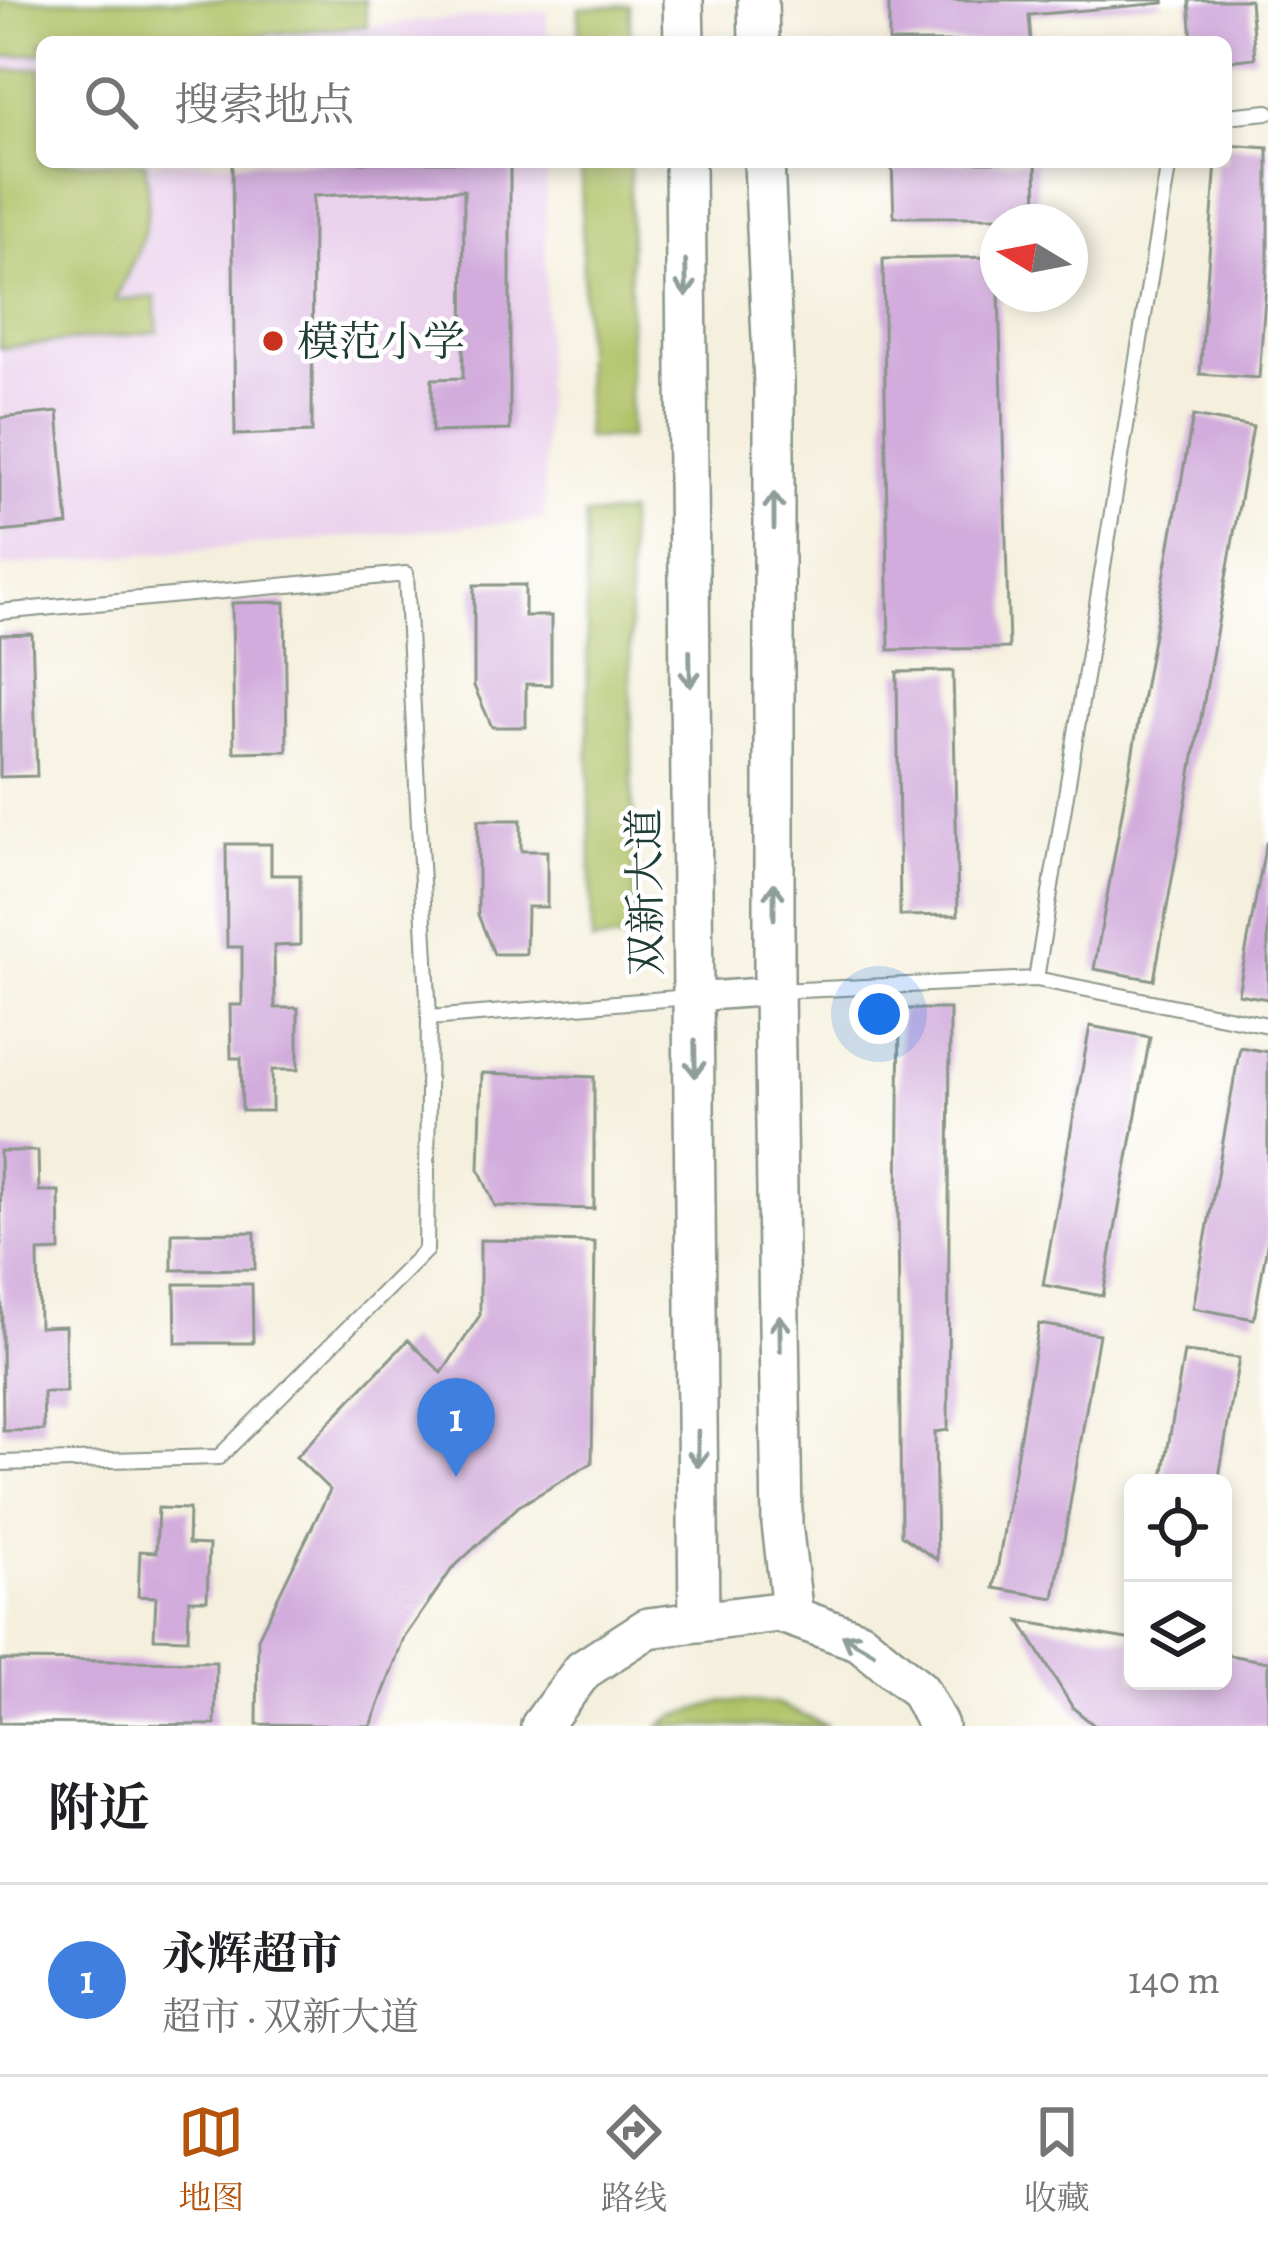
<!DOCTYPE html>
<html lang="zh">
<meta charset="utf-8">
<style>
:root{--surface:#fff;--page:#f6f6f6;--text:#202124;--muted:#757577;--line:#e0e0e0;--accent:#b45309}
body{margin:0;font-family:Alegreya,"Noto Serif SC",serif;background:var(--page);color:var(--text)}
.controls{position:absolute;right:36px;bottom:36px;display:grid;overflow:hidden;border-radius:18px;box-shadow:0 6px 18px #0003}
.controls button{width:108px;height:108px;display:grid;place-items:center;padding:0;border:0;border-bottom:3px solid var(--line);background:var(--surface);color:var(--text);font:60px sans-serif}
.compass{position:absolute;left:980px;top:204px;width:108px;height:108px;border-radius:50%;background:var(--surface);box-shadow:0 6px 18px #0003;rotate:280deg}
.you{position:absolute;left:879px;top:1014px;width:42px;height:42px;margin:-30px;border:9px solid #fff;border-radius:50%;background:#1a73e8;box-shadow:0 0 0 18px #1a73e833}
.badge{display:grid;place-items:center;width:78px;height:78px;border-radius:50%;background:var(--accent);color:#fff;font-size:39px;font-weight:700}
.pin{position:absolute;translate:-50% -99px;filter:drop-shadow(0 3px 6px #0008)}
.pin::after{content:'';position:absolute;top:63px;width:42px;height:36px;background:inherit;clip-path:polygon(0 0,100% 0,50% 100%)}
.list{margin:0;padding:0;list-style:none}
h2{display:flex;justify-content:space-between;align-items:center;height:156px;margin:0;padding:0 48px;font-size:51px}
h2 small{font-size:39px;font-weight:400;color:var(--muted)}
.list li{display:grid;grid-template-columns:78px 1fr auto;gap:36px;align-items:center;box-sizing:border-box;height:192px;padding:0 48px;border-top:3px solid var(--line)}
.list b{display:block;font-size:45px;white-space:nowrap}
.list p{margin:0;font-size:39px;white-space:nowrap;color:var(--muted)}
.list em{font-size:39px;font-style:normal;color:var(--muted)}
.icon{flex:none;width:66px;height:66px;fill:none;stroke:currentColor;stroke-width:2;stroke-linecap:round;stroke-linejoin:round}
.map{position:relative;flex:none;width:1268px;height:1726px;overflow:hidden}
.search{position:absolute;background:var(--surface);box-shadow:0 6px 18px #0003;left:36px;right:36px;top:36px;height:132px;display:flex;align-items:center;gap:30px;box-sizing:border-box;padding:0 42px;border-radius:18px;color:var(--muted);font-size:45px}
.sheet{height:348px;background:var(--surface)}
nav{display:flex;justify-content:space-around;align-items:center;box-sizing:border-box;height:168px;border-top:3px solid var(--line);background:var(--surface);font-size:33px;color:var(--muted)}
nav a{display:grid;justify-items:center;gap:6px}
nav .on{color:var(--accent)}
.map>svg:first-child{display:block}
.built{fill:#ead1ec}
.green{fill:#afc165;stroke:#677f4c;stroke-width:3}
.building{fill:#d2acdc}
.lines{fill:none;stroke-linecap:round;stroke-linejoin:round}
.lane-casing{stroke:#8a9689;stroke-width:18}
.street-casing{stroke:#8a9689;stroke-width:32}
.secondary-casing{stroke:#8a9689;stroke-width:44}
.lane{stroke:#fff;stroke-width:14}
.street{stroke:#fff;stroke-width:27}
.secondary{stroke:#fff;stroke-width:39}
.oneway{stroke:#8f9e9a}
.poi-dot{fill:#c8321e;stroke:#fff;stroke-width:4.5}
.labels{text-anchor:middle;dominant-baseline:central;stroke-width:9;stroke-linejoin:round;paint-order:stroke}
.poi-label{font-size:42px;fill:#1f3d34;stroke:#fff;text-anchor:start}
.street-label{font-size:42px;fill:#1f3d34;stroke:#fff}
</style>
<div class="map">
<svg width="1268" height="1726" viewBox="0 0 1268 1726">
<rect width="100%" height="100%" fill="#fff"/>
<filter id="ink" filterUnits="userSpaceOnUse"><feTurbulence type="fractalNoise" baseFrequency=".00833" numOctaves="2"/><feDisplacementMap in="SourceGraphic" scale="24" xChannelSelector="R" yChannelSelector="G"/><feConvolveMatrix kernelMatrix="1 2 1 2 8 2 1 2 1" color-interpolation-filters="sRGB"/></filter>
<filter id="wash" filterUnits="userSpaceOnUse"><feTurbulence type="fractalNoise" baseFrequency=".004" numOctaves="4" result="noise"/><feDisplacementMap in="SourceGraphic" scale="48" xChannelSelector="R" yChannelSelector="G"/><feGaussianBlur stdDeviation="2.7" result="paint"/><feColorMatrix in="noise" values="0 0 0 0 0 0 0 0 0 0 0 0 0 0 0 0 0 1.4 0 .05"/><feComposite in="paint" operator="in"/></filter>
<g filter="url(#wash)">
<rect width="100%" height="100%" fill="#f5f0de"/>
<!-- built -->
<path class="built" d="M547,11V42H173L367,26Z
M42,53V162H546L544,520L0,567V57Z"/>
<!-- green -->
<path class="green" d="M0,0H365L367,26L173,42H42V53L0,57Z
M630,5V42H579V8Z
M42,68V162H145C154,227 142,243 115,300L155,297L158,332L0,348V71Z
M581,162H630V438H586Z
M628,513L635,937L592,942L585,516Z
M724,1701L775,1703L828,1726H660L675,1716Z"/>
<g id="blocks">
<!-- building -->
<path class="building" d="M889,0H1163L1164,3L1029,15L1031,42H889Z
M1189,0H1250L1255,58L1226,61V42H1192Z
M1226,145L1268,148V258L1259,378L1200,374L1216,162H1226Z
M232,162H510V430L432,432V379L463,378L464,190L313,196L312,432L235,435Z
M892,162H1036L1037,217H894Z
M998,257L1009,648L889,650L883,259Z
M58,412L68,525L0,532V418Z
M1193,416L1253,427L1154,980L1094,969Z
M474,585H525V616H551V685L526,684V727H492L474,686Z
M285,602L287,751L234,752L232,603Z
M32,634L37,776L0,777V635Z
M953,671L958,915L900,916L897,672Z
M478,820H521V851H547V907H527L526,954H494L478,915Z
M1266,843H1268V999L1238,994Z
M226,844H271V875H300V945L274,946L275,1008H298V1070H272V1111H242L241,1058H231L230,1005H242V947H227Z
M900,1009H950L948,1430L935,1432L937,1560L901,1535L898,1206Z
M1090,1026L1150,1037L1103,1296L1043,1285Z
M1240,1047L1268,1052V1239L1254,1319L1193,1308Z
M482,1073L594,1077V1209L495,1206L479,1169Z
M0,1151H38L39,1191H59L60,1251L38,1252L39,1327L65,1326L66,1392H43L44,1430L3,1431Z
M255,1232V1269L172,1270V1233Z
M480,1240L595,1242L592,1463L519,1506L452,1569L404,1638L371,1726L257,1724L258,1638L330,1490L296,1457L408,1340L442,1373L480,1315Z
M175,1284H252L253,1343H176Z
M1039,1324L1099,1334L1054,1598L994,1588Z
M1184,1352L1239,1358L1218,1483H1162Z
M158,1508L189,1509L188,1544L209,1545L207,1600H189L188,1639L154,1638L156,1597L138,1596L140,1551L156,1552Z
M1020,1621L1133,1640V1681H1223V1654L1268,1662V1726H1095L1073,1708Z
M0,1660L216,1662L215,1725L0,1723Z"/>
</g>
</g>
<g filter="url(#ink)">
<use href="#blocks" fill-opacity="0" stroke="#8a9689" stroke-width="3"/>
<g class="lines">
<defs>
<path id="lane" d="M1226,116L1268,112
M0,612L406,574L429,1018
M1036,979L1169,162
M779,991L1036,979L1268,1025
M0,1463L219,1457L426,1250L429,1018L689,997"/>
<path id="street" d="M694,997L774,991"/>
<path id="secondary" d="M683,0L684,42
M758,0L759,42
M685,162L699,1622
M764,162L774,383V991L782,1524L793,1617
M541,1726L583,1670L648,1628L779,1612L860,1641L919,1690L938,1726"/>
</defs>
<!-- lane casing -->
<use href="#lane" class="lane-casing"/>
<!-- street casing -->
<use href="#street" class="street-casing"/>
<!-- secondary casing -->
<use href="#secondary" class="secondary-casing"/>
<!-- lane -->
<use href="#lane" class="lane"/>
<!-- street -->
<use href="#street" class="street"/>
<!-- secondary -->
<use href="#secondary" class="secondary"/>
</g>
<!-- one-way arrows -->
<defs><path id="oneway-shaft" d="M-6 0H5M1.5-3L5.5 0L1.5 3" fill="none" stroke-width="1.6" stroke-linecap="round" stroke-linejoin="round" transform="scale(3)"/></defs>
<g class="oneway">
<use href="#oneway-shaft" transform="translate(686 279) rotate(89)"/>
<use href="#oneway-shaft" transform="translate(774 511) rotate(-90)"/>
<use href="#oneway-shaft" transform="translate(690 669) rotate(89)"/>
<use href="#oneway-shaft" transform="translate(774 901) rotate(-90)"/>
<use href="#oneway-shaft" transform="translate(695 1059) rotate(89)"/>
<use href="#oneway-shaft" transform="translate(780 1333) rotate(-91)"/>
<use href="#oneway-shaft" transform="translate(698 1449) rotate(90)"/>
<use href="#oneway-shaft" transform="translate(858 1644) rotate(-150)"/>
</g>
</g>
<!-- markers -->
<circle class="poi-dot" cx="273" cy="341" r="12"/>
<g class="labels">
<!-- poi labels -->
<g class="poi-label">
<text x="297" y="341">模范小学</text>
</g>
<!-- street labels -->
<g class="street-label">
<text transform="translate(645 892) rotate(-91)">双新大道</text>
</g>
</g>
</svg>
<div class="controls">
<button><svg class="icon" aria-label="locate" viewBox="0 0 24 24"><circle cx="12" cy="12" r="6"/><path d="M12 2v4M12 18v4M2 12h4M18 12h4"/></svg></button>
<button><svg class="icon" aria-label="layers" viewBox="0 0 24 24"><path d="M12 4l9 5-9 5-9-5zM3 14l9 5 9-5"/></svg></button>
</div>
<svg class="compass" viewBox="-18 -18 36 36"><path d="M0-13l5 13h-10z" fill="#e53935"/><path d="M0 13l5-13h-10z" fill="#757577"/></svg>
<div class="you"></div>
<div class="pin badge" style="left:456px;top:1477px;background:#3f7fe0">1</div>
<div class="search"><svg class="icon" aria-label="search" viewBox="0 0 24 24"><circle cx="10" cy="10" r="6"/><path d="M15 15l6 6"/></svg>搜索地点</div>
</div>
<section class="sheet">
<h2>附近<small></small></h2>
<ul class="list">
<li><span class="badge" style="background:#3f7fe0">1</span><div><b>永辉超市</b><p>超市 · 双新大道</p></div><em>140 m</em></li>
</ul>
</section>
<nav>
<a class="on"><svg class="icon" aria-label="map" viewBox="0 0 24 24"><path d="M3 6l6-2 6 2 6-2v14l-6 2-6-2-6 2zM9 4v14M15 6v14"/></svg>地图</a>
<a><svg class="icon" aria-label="directions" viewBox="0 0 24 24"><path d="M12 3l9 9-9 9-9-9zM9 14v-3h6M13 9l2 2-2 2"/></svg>路线</a>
<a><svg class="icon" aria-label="saved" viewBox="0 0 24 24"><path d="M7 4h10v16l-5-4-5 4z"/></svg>收藏</a>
</nav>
